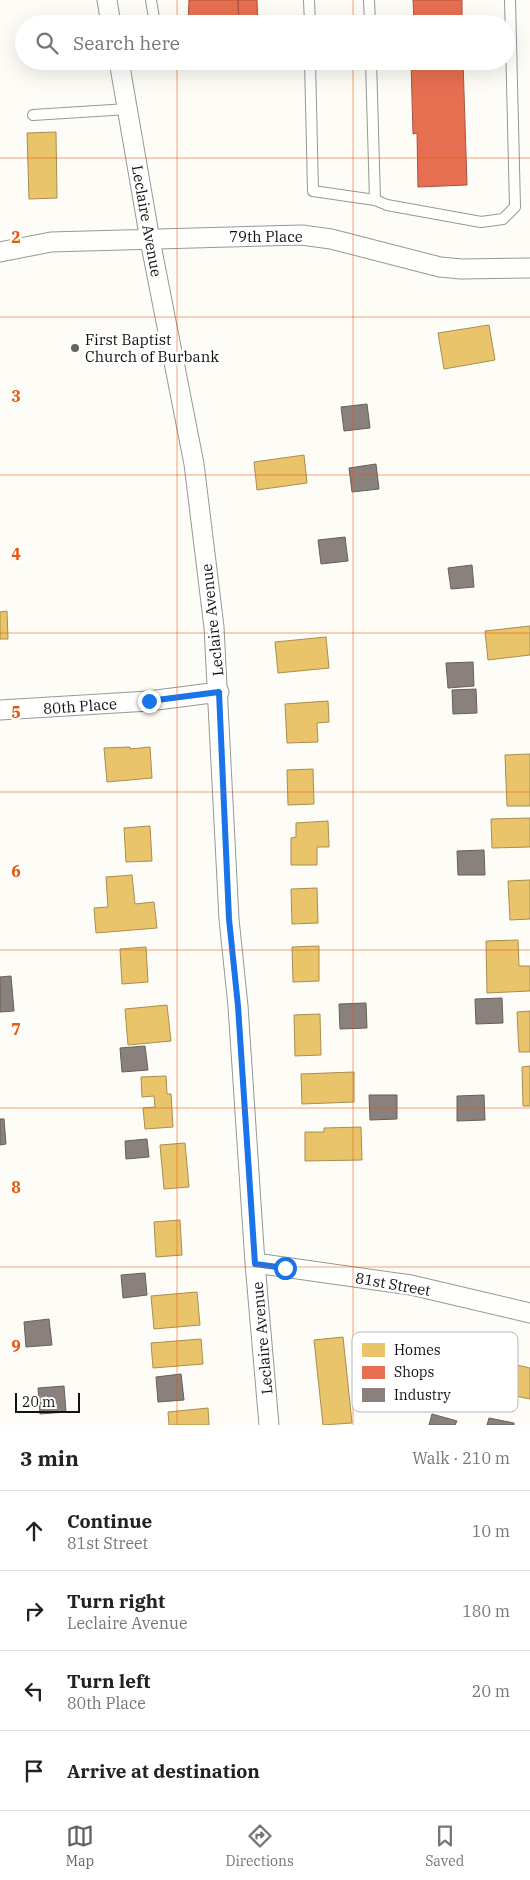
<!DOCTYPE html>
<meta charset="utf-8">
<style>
:root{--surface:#fff;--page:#f6f6f6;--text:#222;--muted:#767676;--line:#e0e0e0;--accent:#646362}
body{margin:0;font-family:"IBM Plex Serif",serif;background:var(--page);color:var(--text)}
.scale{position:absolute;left:15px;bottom:12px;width:65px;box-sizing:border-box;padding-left:5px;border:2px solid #111;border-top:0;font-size:14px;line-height:18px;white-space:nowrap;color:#111;-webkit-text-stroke:4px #fff;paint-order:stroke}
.stop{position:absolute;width:15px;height:15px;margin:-11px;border:4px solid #1a73e8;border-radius:50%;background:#fff}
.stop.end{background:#1a73e8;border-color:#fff;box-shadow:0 1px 5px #0008}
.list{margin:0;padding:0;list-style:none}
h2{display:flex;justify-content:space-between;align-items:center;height:65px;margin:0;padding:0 20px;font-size:21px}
h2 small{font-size:16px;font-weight:400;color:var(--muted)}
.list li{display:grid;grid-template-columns:32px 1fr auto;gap:15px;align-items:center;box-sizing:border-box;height:80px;padding:0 20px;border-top:1px solid var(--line)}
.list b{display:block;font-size:19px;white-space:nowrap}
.list p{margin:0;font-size:16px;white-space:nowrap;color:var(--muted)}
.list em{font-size:16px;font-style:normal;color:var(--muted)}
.icon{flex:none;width:28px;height:28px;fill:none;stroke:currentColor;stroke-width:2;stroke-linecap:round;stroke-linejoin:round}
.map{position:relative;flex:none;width:530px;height:1425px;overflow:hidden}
.search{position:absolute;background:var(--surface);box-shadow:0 5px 20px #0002;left:15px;right:15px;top:15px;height:55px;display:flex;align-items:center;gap:12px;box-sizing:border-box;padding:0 18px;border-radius:28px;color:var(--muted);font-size:19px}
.sheet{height:385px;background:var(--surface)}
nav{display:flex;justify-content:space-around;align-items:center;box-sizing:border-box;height:70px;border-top:1px solid var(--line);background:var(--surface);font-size:14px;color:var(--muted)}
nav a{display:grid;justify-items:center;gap:2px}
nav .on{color:var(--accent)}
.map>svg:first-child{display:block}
.homes{fill:#e9c46a;stroke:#a88e4f}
.shops{fill:#e76f51;stroke:#a7533e}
.industry{fill:#8a817c;stroke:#665f5c}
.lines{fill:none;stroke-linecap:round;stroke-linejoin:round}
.service-casing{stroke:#979795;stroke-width:12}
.minor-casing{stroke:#979795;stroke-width:21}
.service{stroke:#fffffe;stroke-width:10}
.minor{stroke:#fffffe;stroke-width:19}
.route{stroke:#1a73e8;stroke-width:6}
.grid{fill:none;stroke:#e8590c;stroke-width:1;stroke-opacity:0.55}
.poi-dot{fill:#646362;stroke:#fff;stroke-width:2}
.labels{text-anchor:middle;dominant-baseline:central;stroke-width:5;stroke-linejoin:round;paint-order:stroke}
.street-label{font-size:15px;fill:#111;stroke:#fff}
.poi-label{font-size:15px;fill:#111;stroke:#fff;text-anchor:start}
.key{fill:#fff;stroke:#b8b8b8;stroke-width:1}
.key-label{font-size:14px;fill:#111}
.grid-label{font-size:16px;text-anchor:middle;font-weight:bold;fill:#e8590c;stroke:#fff;stroke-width:5;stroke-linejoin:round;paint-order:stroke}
</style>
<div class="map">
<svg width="530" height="1425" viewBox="0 0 530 1425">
<rect width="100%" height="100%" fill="#fdfcf7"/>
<!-- homes -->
<path class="homes" d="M56,132L57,198L29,199L27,133Z
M489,325L495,360L444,369L438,333Z
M304,455L307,483L257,490L254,462Z
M7,611L8,639H0V612Z
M530,626V655L488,660L485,631Z
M326,637L329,668L278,673L275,642Z
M328,701L329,722L317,723L318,742L287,743L285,704Z
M130,747V749L150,747L152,778L107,782L104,748Z
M530,754V806H507L505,755Z
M313,769L314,804L288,805L287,770Z
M530,818V847L492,848L491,819Z
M328,821L329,847H317V865H291V838L296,837V823Z
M150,826L152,861L126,862L124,828Z
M132,875L135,904L154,902L157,928L96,933L94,908L108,907L106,877Z
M530,880V919L510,920L508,881Z
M317,888L318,923L292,924L291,889Z
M518,940L519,966H530V991L487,993L486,941Z
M319,946V981L293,982L292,947Z
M146,947L148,982L122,984L120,949Z
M167,1005L171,1041L128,1045L125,1009Z
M530,1011V1052H519L517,1012Z
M320,1014L321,1055L295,1056L294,1015Z
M530,1066V1106H523L522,1067Z
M354,1072V1102L302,1104L301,1074Z
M166,1076L167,1094H171L173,1127L145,1129L143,1108L155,1107L154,1096L142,1097L141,1077Z
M361,1127L362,1160L305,1161V1132H324V1128Z
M185,1143L189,1187L164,1189L160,1145Z
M180,1220L182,1255L156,1257L154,1222Z
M197,1292L200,1325L154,1329L151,1296Z
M343,1337L352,1423L323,1425L314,1340Z
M201,1339L203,1364L153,1368L151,1343Z
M508,1363L530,1368V1399L501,1393Z
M208,1408L209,1425H169L168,1412Z"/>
<!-- shops -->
<path class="shops" d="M189,0H238L239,22L188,23Z
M238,0H257L258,24H239Z
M413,0H462V24H410V21L414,20Z
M411,61H463L467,185L418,187L417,133L413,134Z"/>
<!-- industry -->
<path class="industry" d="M367,404L370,428L344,431L341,407Z
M376,464L379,489L352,492L349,468Z
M345,537L348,561L321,564L318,540Z
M472,565L474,587L451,589L448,568Z
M473,662L474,686L448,688L446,663Z
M476,689L477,713L453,714L452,690Z
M484,850L485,875H458L457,851Z
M11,976L14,1011L0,1012V977Z
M502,998L503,1023L476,1024L475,999Z
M366,1003L367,1028L340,1029L339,1004Z
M145,1046L148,1070L122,1072L120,1048Z
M369,1095H397V1119L370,1120Z
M484,1095L485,1120L457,1121V1096Z
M0,1119H4L6,1144L0,1145Z
M147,1139L149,1157L126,1159L125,1141Z
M145,1273L147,1295L123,1298L121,1275Z
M49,1319L52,1345L26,1347L24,1322Z
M181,1374L184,1400L158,1402L156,1377Z
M64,1386L66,1412L40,1414L38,1388Z
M432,1414L457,1421L455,1425H429Z
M489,1418L514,1423V1425H487Z"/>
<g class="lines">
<defs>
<path id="service" d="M151,0L155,24
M309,0L310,24
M369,0L370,24
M310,61L313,191L375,200L371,61
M33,115L128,109
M375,200L387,205L481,222L503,219L515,207L510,0"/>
<path id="minor" d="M107,0L111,24
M119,61L150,240L194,464L214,627L229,919L238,1006L255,1263L269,1425
M0,252L51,242L302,235L331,239L440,267L461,269L530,268
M0,710L149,701L219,692
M255,1263L411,1285L530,1313"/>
</defs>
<!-- service casing -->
<use href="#service" class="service-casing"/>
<!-- minor casing -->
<use href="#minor" class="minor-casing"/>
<!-- service -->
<use href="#service" class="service"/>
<!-- minor -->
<use href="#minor" class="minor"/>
</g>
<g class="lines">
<!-- route -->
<path class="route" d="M149,701L219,692L229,919L238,1006L255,1264L285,1268"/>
</g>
<!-- grid -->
<path class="grid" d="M177,0V24M353,0V24M177,61V1425M353,61V1425M0,158H530M0,317H530M0,475H530M0,633H530M0,792H530M0,950H530M0,1108H530M0,1267H530"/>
<!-- markers -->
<circle class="poi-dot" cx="75" cy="348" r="5"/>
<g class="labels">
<!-- street labels -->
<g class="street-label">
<text transform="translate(147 221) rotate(80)">Leclaire Avenue</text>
<text x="266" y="236">79th Place</text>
<text transform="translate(212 620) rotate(-96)">Leclaire Avenue</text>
<text transform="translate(80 706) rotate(-4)">80th Place</text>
<text transform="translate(393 1284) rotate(10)">81st Street</text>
<text transform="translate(262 1338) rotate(-95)">Leclaire Avenue</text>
</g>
<!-- poi labels -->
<g class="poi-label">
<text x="85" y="339">First Baptist<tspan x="85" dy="17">Church of Burbank</tspan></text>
</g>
</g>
<!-- legend -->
<rect x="352" y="1332" width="166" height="80" rx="8" class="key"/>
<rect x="362" y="1343" width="23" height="14" fill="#e9c46a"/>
<rect x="362" y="1366" width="23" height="13" fill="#e76f51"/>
<rect x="362" y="1388" width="23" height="14" fill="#8a817c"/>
<g class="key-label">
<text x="394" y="1355">Homes</text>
<text x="394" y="1377">Shops</text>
<text x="394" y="1400">Industry</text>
</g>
<g class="grid-label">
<text x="16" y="243">2</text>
<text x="16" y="402">3</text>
<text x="16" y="560">4</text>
<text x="16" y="718">5</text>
<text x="16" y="877">6</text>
<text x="16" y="1035">7</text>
<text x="16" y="1193">8</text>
<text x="16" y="1352">9</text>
</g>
</svg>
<div class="scale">20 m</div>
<div class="stop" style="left:285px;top:1268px"></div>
<div class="stop end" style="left:149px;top:701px"></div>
<div class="search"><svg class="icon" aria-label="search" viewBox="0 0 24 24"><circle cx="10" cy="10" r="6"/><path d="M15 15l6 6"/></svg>Search here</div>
</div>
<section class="sheet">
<h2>3 min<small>Walk · 210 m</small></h2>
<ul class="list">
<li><svg class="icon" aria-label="ahead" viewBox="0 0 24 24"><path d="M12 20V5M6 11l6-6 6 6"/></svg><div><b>Continue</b><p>81st Street</p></div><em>10 m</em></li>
<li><svg class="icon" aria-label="right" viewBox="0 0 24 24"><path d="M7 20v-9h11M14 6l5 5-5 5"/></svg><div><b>Turn right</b><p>Leclaire Avenue</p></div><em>180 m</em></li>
<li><svg class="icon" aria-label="left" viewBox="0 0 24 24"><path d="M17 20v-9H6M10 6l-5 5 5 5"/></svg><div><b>Turn left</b><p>80th Place</p></div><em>20 m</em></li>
<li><svg class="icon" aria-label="arrive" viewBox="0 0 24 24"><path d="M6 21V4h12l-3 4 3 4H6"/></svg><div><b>Arrive at destination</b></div></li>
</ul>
</section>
<nav>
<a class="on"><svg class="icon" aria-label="map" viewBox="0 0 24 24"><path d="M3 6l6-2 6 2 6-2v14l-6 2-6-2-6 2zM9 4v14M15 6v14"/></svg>Map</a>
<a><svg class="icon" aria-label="directions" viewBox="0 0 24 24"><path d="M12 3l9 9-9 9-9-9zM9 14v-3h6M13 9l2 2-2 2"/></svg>Directions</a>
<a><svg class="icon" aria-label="saved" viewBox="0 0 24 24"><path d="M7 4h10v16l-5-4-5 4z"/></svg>Saved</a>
</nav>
